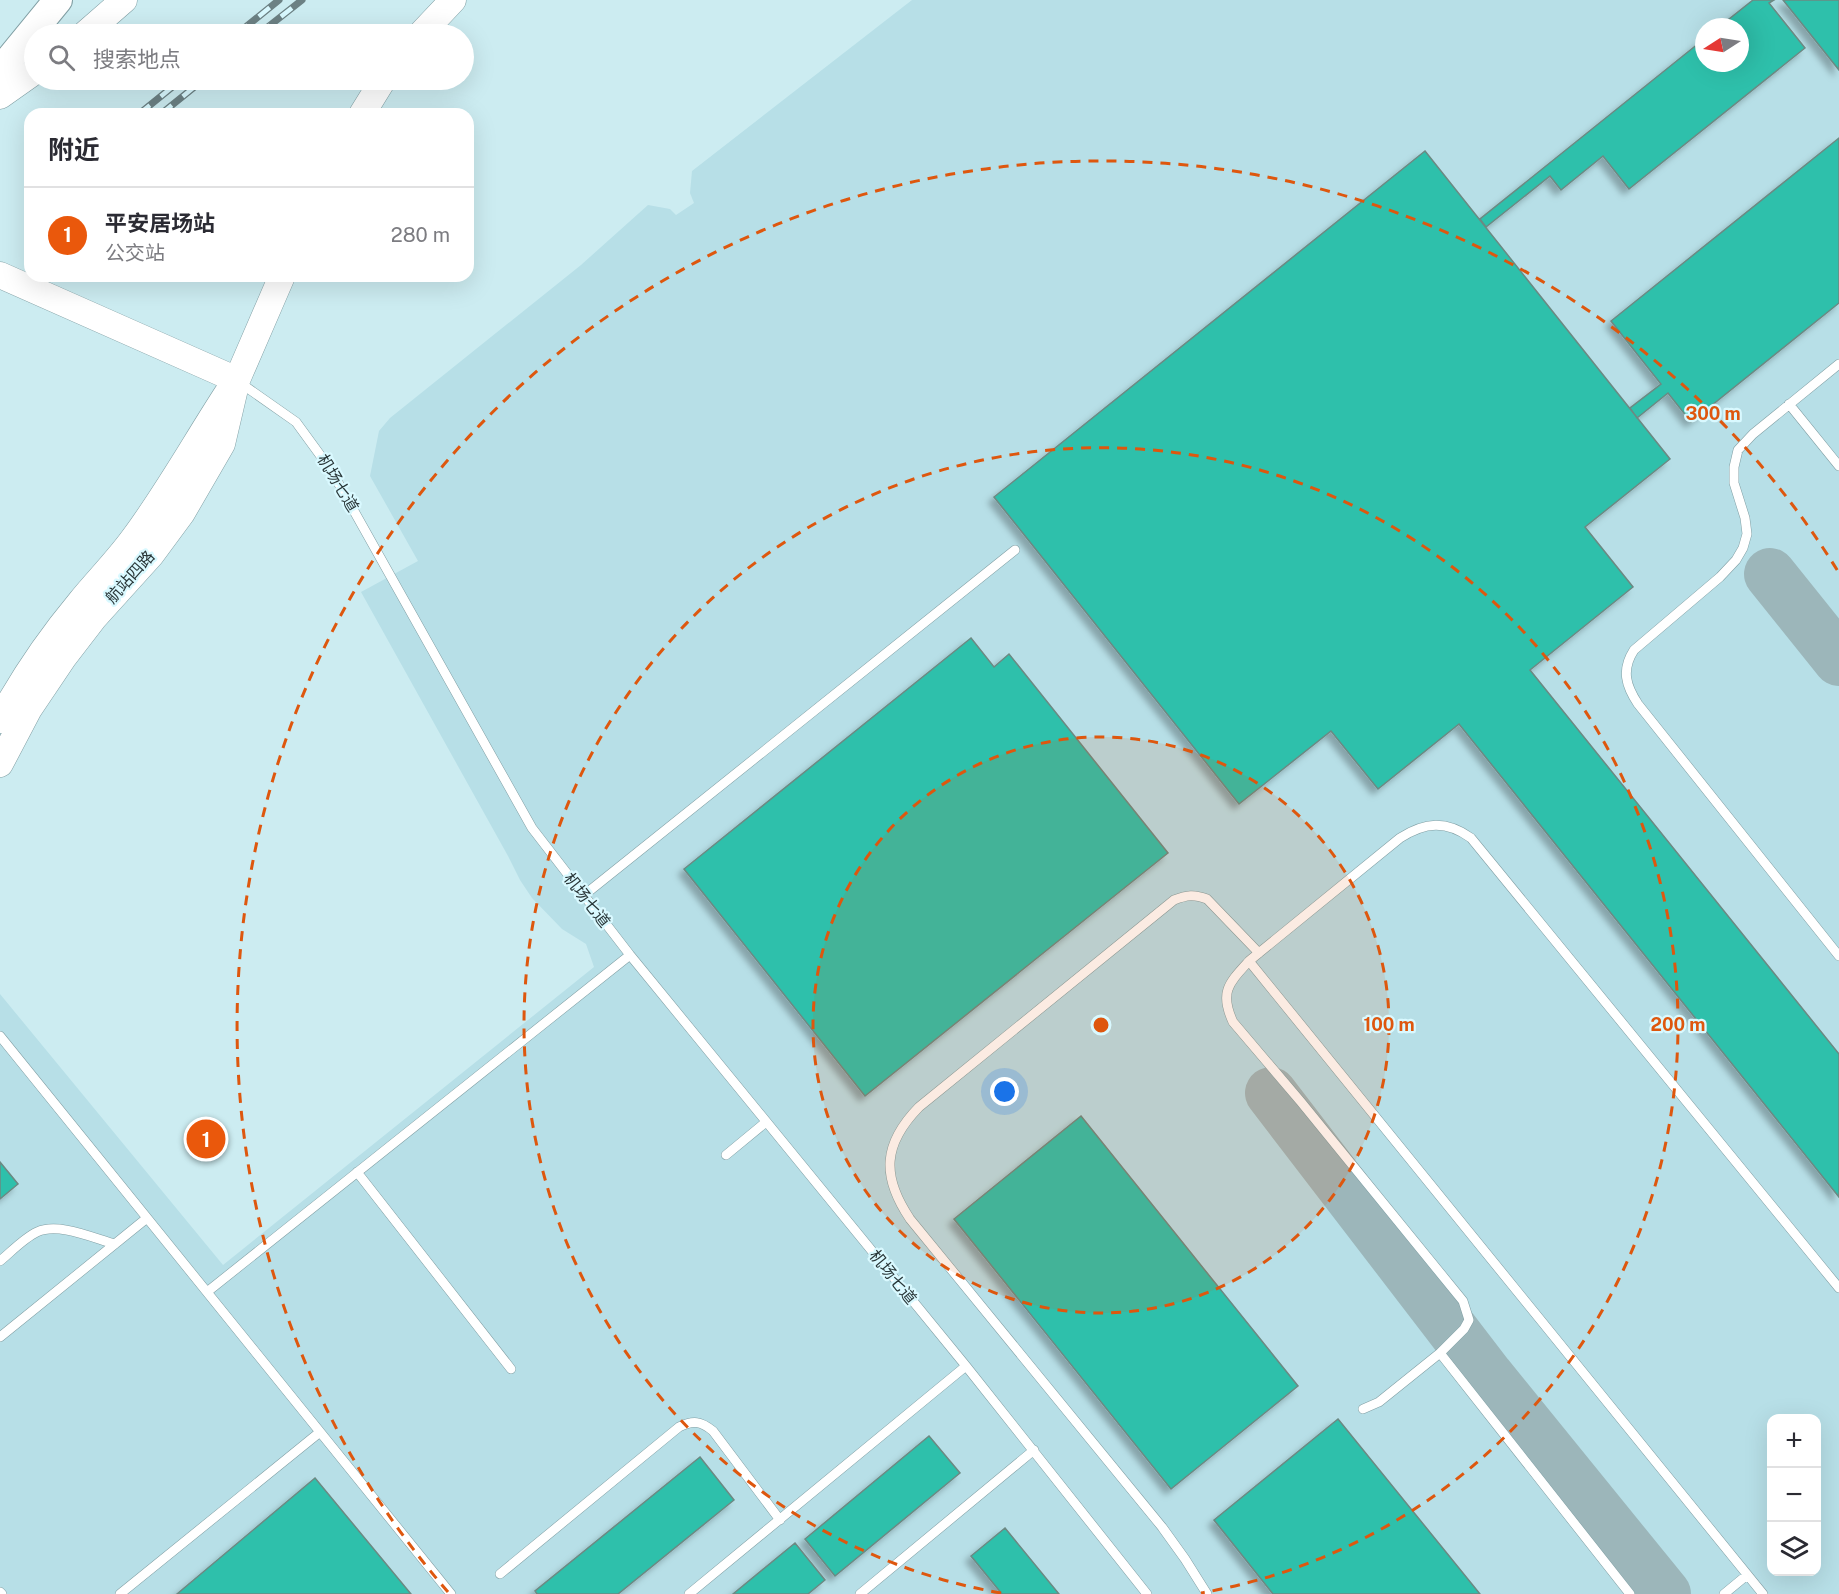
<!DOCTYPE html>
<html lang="zh">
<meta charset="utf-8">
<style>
:root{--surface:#fff;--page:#f7f7f7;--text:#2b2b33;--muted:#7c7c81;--line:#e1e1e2;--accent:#ea580c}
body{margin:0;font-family:"Public Sans","Noto Sans SC",sans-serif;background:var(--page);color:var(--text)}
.controls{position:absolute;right:18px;bottom:18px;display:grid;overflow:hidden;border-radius:12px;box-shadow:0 6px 24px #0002}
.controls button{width:54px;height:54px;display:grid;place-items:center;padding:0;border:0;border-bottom:2px solid var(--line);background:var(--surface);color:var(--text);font:30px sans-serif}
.compass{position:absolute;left:1695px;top:18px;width:54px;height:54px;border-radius:50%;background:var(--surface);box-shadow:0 6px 24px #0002;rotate:258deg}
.you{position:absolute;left:1005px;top:1092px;width:21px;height:21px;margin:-15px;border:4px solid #fff;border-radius:50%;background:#1a73e8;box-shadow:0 0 0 9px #1a73e833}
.badge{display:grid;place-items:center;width:39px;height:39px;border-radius:50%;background:var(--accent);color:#fff;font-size:20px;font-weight:700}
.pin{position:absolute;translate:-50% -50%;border:3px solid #fff;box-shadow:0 2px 6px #0006}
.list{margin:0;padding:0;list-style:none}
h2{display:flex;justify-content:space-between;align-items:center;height:78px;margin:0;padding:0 24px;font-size:26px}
h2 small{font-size:20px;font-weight:400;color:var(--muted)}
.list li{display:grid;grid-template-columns:39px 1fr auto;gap:18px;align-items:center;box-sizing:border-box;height:96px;padding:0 24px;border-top:2px solid var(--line)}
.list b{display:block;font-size:22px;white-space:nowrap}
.list p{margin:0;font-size:20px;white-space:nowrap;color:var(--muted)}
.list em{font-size:20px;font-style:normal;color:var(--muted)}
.icon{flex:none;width:33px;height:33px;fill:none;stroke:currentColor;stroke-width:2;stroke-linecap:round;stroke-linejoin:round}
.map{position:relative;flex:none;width:1839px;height:1594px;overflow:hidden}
.search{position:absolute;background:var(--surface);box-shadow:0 6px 24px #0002;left:24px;top:24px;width:450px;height:66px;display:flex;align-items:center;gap:15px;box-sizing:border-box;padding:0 21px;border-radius:33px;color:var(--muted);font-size:22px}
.panel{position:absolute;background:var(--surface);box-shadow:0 6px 24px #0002;left:24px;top:108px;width:450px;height:174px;border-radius:18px}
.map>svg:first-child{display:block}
.built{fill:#b7dfe7;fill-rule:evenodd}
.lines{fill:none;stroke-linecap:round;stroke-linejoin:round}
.taxiway{stroke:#9cb6ba;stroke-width:52}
.building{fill:#2dc0ab;stroke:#6c8983;stroke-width:1.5;filter:url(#shadow)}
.lane-casing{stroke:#819fa4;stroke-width:10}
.secondary-casing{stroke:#819fa4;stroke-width:27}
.primary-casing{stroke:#819fa4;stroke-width:30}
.lane{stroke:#fff;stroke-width:9}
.secondary{stroke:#fff;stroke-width:26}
.primary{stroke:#fff;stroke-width:28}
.rail-casing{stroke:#6c8184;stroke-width:7}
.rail{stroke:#d9f9ff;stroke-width:4.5;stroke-dasharray:14;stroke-linecap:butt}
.ring{fill:none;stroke:#de570e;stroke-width:3;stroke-dasharray:10 8}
.labels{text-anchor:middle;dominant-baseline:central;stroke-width:4.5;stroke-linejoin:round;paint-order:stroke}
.street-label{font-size:16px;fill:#2a3739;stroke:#d9f9ff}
.centre{fill:#de570e;stroke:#d9f9ff;stroke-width:3}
.ring-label{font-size:18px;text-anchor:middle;font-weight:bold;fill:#de570e;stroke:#d9f9ff;stroke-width:4.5;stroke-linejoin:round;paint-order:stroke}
</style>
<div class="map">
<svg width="1839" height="1594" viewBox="0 0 1839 1594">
<defs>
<filter id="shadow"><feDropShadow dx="-5.5" dy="5.5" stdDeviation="3" flood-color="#0004"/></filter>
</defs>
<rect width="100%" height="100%" fill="#ccecf1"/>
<!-- built -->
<path class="built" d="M912,0H1839V1594H0V994L223,1265L594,967L586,944L562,929L532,898L520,880L508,856L361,592L418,561L370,476L379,431L390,418L581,265L648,205L670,209L676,215L694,203L690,193L692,171ZM1704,27H1740V63H1704ZM1772,1418H1816V1572H1772Z"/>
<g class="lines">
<!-- taxiway -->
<path class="taxiway" d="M1770,574L1839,660
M1271,1093L1488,1376L1665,1594"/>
</g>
<!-- building -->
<path class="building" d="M1753,0H1774L1769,3L1805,48L1629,189L1603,156L1561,190L1550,176L1486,227L1480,219L1704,39V63H1740V27H1719Z
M1783,0H1839V70Z
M1839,138V303L1691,422L1668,393L1637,418L1630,408L1661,384L1611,321Z
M1425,151L1670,459L1585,527L1633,587L1530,670L1839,1054V1197L1459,724L1378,789L1331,731L1239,804L994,497Z
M971,638L994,667L1009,654L1168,853L865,1096L684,869Z
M1081,1116L1298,1386L1171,1489L954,1219Z
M0,1162L18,1184L0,1199Z
M1338,1419L1480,1594H1273L1214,1520Z
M929,1436L960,1473L835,1576L805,1539Z
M700,1457L734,1500L618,1594H537L535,1591Z
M315,1478L411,1594H177Z
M1005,1528L1059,1594H1002L971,1556Z
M795,1543L825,1580L808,1594H733Z"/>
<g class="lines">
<defs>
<path id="lane" d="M1839,364L1753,434L1738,450L1734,467V483L1745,518L1747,534L1743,548L1736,560L1720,577L1634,650C1621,670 1626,686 1638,704L1839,956
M239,382L296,422L331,470L532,828L630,955L966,1366L1147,1594
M1789,404L1839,466
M583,896L1015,550
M1249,961L1763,1594
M0,1036L451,1594
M726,1155L766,1122
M357,1172L511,1369
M0,1261C11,1252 24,1238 37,1232C58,1222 93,1238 115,1244
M207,1292L630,955
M0,1337L147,1218
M1363,1409L1379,1402L1440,1353
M500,1574L679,1427C693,1420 701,1421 713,1431L780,1520
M0,1592L2,1594
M120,1594L320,1432
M689,1594L966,1366
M860,1594L1034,1450
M1207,1594L1185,1559L1162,1527L910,1219C881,1176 883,1144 919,1107L1174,900C1187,895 1194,894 1207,899L1259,953
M1630,1594L1440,1353L1464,1329L1469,1320L1463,1301L1301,1102L1233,1022C1219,992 1229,983 1249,961L1400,838C1425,822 1446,820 1471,838L1839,1288
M1724,1594L1747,1575"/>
<path id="secondary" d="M85,34L124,0
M421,34L453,0
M0,96L34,72
M362,114L383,80
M0,275L237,380
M0,720C22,679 50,638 80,602C97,581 117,561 133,539C168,492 196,441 228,392
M0,764L29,709L64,657L94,618L151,555L182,513L222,444L237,380L282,276"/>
<path id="primary" d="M0,71L58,0"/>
</defs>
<!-- lane casing -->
<use href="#lane" class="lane-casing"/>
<!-- secondary casing -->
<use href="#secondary" class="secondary-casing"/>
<!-- primary casing -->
<use href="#primary" class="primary-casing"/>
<!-- lane -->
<use href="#lane" class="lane"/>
<!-- secondary -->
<use href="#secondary" class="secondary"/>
<!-- primary -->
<use href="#primary" class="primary"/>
<defs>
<path id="rail" d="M237,34L279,0
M259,34L302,0
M139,114L181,80
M161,114L203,80"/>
</defs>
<!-- rail casing -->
<use href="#rail" class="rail-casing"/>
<!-- rail -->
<use href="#rail" class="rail"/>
</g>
<!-- distance rings -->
<circle cx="1101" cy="1025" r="288" fill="#de570e" fill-opacity=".12"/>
<g class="ring">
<circle cx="1101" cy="1025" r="288"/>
<path d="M1001 1593A577 577 0 1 1 1201 1593"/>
<path d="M448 1592A865 865 0 1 1 1839 573"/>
</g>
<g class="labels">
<!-- street labels -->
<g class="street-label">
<text transform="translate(338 483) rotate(59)">机场七道</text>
<text transform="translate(130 577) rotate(-48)">航站四路</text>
<text transform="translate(587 900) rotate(52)">机场七道</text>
<text transform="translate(893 1277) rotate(51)">机场七道</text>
</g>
</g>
<circle cx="1101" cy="1025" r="9" class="centre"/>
<g class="ring-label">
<text x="1713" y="420">300 m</text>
<text x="1389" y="1031">100 m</text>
<text x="1678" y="1031">200 m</text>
</g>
</svg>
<div class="controls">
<button>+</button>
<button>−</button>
<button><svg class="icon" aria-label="layers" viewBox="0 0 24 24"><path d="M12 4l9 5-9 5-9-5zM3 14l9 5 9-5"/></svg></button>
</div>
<svg class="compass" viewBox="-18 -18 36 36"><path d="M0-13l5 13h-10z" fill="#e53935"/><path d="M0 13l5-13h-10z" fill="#7c7c81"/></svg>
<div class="you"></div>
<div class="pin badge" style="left:206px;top:1139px">1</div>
<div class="search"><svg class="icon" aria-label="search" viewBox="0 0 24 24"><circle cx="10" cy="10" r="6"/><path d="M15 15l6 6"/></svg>搜索地点</div>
<section class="panel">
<h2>附近<small></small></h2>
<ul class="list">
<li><span class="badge">1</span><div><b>平安居场站</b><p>公交站</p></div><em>280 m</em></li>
</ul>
</section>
</div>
